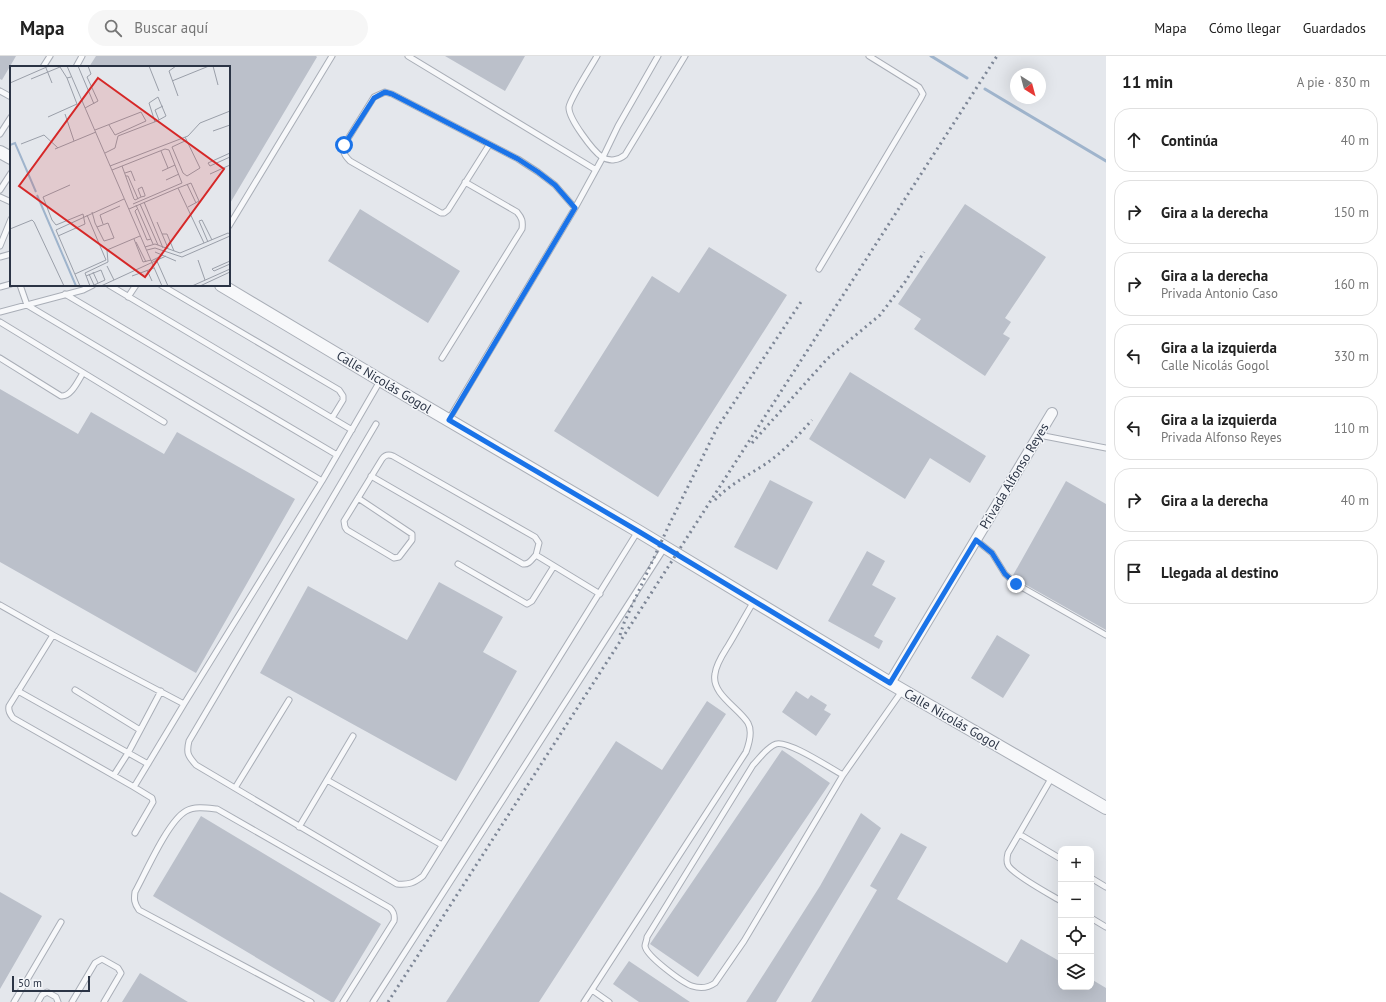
<!DOCTYPE html>
<html lang="es">
<meta charset="utf-8">
<style>
:root{--surface:#fff;--page:#f6f6f6;--text:#222;--muted:#767676;--line:#e0e0e0}
body{margin:0;font-family:"PT Sans",sans-serif;background:var(--page);color:var(--text)}
.controls{position:absolute;right:12px;bottom:12px;display:grid;overflow:hidden;border-radius:8px;box-shadow:0 4px 16px #0002}
.controls button{width:36px;height:36px;display:grid;place-items:center;padding:0;border:0;border-bottom:1px solid var(--line);background:var(--surface);color:var(--text);font:20px sans-serif}
.compass{position:absolute;left:1010px;top:12px;width:36px;height:36px;border-radius:50%;background:var(--surface);box-shadow:0 4px 16px #0002;rotate:144deg}
.scale{position:absolute;left:12px;bottom:10px;width:78px;box-sizing:border-box;padding-left:4px;border:2px solid #2b3445;border-top:0;font-size:11px;line-height:14px;white-space:nowrap;color:#2b3445;-webkit-text-stroke:3px #f4f6f9;paint-order:stroke}
.stop{position:absolute;width:12px;height:12px;margin:-9px;border:3px solid #1a73e8;border-radius:50%;background:#fff}
.stop.end{background:#1a73e8;border-color:#fff;box-shadow:0 1px 4px #0008}
.list{margin:0;padding:0;list-style:none}
h2{display:flex;justify-content:space-between;align-items:center;height:52px;margin:0;padding:0 16px;font-size:17px}
h2 small{font-size:13px;font-weight:400;color:var(--muted)}
.list li{display:grid;grid-template-columns:26px 1fr auto;gap:12px;align-items:center;box-sizing:border-box;height:64px;margin:0 8px 8px;padding:0 8px;border:1px solid var(--line);border-radius:16px}
.list b{display:block;font-size:15px;white-space:nowrap}
.list p{margin:0;font-size:13px;white-space:nowrap;color:var(--muted)}
.list em{font-size:13px;font-style:normal;color:var(--muted)}
.icon{flex:none;width:22px;height:22px;fill:none;stroke:currentColor;stroke-width:2;stroke-linecap:round;stroke-linejoin:round}
.map{position:relative;flex:none;width:1106px;height:946px;overflow:hidden}
header{display:flex;align-items:center;gap:24px;box-sizing:border-box;height:56px;padding:0 20px;background:var(--surface);border-bottom:1px solid var(--line)}
header strong{font-size:19px}
nav{display:flex;gap:22px;margin-inline-start:auto;font-size:14px}
.search{width:280px;height:36px;background:var(--page);display:flex;align-items:center;gap:10px;box-sizing:border-box;padding:0 14px;border-radius:22px;color:var(--muted);font-size:15px}
main{display:flex}
aside{flex:1;background:var(--surface)}
.map>svg:first-child{display:block}
.lines{fill:none;stroke-linecap:round;stroke-linejoin:round}
.stream{stroke:#9fb4cc;stroke-width:3}
.building{fill:#bbc0ca}
.service-casing{stroke:#a9aeb7;stroke-width:7}
.minor-casing{stroke:#a9aeb7;stroke-width:12}
.tertiary-casing{stroke:#a9aeb7;stroke-width:14}
.service{stroke:#f7f8fa;stroke-width:5}
.minor{stroke:#f7f8fa;stroke-width:10}
.tertiary{stroke:#f7f8fa;stroke-width:12}
.rail{stroke:#7d8696;stroke-width:3;stroke-dasharray:2 4;stroke-linecap:butt}
.route{stroke:#1a73e8;stroke-width:5}
.labels{text-anchor:middle;dominant-baseline:central;stroke-width:3;stroke-linejoin:round;paint-order:stroke}
.street-label{font-size:13px;fill:#2b3445;stroke:#f4f6f9}
.inset-river{fill:none;stroke:#9fb4cc;stroke-width:2}
.inset-road{fill:none;stroke:#9a9fa9;stroke-width:1}
.view{fill:#d62828;fill-opacity:0.15;stroke:#d62828;stroke-width:2}
.inset-edge{fill:none;stroke:#2b3445;stroke-width:2}
</style>
<header>
<strong>Mapa</strong>
<div class="search"><svg class="icon" aria-label="search" viewBox="0 0 24 24"><circle cx="10" cy="10" r="6"/><path d="M15 15l6 6"/></svg>Buscar aquí</div>
<nav><a>Mapa</a><a>Cómo llegar</a><a>Guardados</a></nav>
</header>
<main>
<div class="map">
<svg width="1106" height="946" viewBox="0 0 1106 946">
<rect width="100%" height="100%" fill="#e4e7ec"/>
<g class="lines">
<!-- stream -->
<path class="stream" d="M931,0L967,22
M985,33L1106,105"/>
</g>
<!-- building -->
<path class="building" d="M0,0H16L2,24L0,23Z
M96,0H316L317,1L229,149V11H89Z
M445,0H525L505,35Z
M965,148L1046,201L1005,262L1011,266L1003,278L1010,282L985,320L914,273L921,263L898,248Z
M360,153L460,215L428,267L328,205Z
M709,191L787,239L658,441L554,375L652,220L679,237Z
M850,316L986,400L970,427L930,402L905,443L809,383Z
M0,333L78,378L91,356L164,398L177,376L295,443L196,617L0,506Z
M770,424L813,446L777,514L734,491Z
M1066,425L1106,448V574L1012,521Z
M867,495L885,505L872,529L896,542L874,580L883,585L879,593L828,565Z
M439,526L503,561L483,596L517,615L456,725L260,617L308,530L407,584Z
M997,579L1030,599L1003,642L971,622Z
M796,635L808,643L811,639L827,649L824,654L831,658L816,680L782,656Z
M707,645L726,658L539,946H446L616,685L662,714Z
M782,694L830,727L698,921L650,888Z
M861,757L881,772L776,946H746L820,830Z
M201,760L381,868L334,946H331L153,840Z
M901,777L927,791L897,843L1007,907L1021,883L1061,906V931H1091V923L1106,932V946H811L877,834L870,830Z
M0,836L42,860L0,933Z
M629,905L690,946H639L613,928Z
M140,917L188,946H122Z"/>
<g class="lines">
<defs>
<path id="service" d="M408,0L596,114
M597,0C592,9 570,43 569,51C568,62 593,95 602,101C610,106 619,104 625,99L685,0
M43,11L50,0
M76,11L82,0
M0,35L11,41
M0,78L11,61
M489,89L448,154L444,157H441L350,105C344,99 343,96 344,89L374,41L385,36L392,38L518,103L538,116L555,129L575,152
M0,134L11,117
M0,141L11,146
M229,170L332,0
M0,190L11,163
M0,201L11,198
M819,213L921,42L923,38L919,31L869,0
M20,229L27,249L322,425
M109,229L352,374
M161,229L339,334L343,340V344L332,362
M0,231L11,228
M65,238L337,399
M128,241L136,229
M0,256L83,234L93,229
M0,266L164,366
M0,302L61,340C71,341 78,325 83,317
M442,302L522,173C523,165 522,162 517,156L465,126
M449,363L575,152L603,101L618,70L658,0
M376,368L189,685C186,697 188,700 196,709L397,828C409,829 414,827 423,820L638,475
M1039,379L1106,392
M371,420L523,508C529,509 532,503 536,499
M358,442L412,478V484L399,501L394,502L347,474L345,471L344,465L382,403C385,399 388,398 393,400L535,481L539,487L536,499L600,538
M976,484L992,497L1005,518L1016,528L1106,579
M458,508L527,548L532,545L554,510
M0,549L53,579L184,648L322,425L380,325
M53,579L9,650C8,655 10,658 13,662L134,731L184,648
M75,634L140,674
M18,635L148,708
M114,719L128,697L161,635
M843,719C830,712 788,684 776,688C767,691 760,702 753,709L647,881C647,884 645,888 645,890C646,900 683,927 692,930C701,933 708,932 715,927L744,885L843,719L902,635
M1052,721L1008,797C1007,801 1006,805 1008,809C1012,818 1051,839 1061,845
M327,724L442,789
M134,731L152,742L153,746L135,777
M235,732L289,644
M299,771L353,680
M1019,778L1061,803
M1091,822L1106,831
M1091,862L1106,871
M592,934L609,946
M14,946L61,866
M38,946L42,939L47,936L56,941L58,946
M72,946L95,907L102,903L118,912L121,917L104,946
M311,946L139,854C134,847 134,843 135,836C146,816 168,765 186,755C195,750 207,752 217,753L390,852C394,856 395,859 394,865L343,946
M373,946L665,491
M584,946L746,696C749,688 753,676 748,667C739,652 711,638 715,618C716,608 723,598 728,590C737,575 745,560 754,545"/>
<path id="minor" d="M890,627L1052,357"/>
<path id="tertiary" d="M0,96L11,102
M221,229L380,324L638,475L890,627L1106,752"/>
</defs>
<!-- service casing -->
<use href="#service" class="service-casing"/>
<!-- minor casing -->
<use href="#minor" class="minor-casing"/>
<!-- tertiary casing -->
<use href="#tertiary" class="tertiary-casing"/>
<!-- service -->
<use href="#service" class="service"/>
<!-- minor -->
<use href="#minor" class="minor"/>
<!-- tertiary -->
<use href="#tertiary" class="tertiary"/>
<!-- rail -->
<path class="rail" d="M752,387L827,303L880,259L905,226L924,196
M715,444C729,429 747,420 764,409C782,397 797,381 812,364
M620,579L624,567L669,469L717,372L801,246
M388,946L997,0"/>
</g>
<g class="lines">
<!-- route -->
<path class="route" d="M344,89L374,42L385,36L392,38L518,103L538,116L555,129L575,152L449,364L638,475L890,627L976,484L992,497L1005,518L1016,528"/>
</g>
<g class="labels">
<!-- street labels -->
<g class="street-label">
<text transform="translate(384 326) rotate(31)">Calle Nicolás Gogol</text>
<text transform="translate(1014 420) rotate(-59)">Privada Alfonso Reyes</text>
<text transform="translate(952 663) rotate(30)">Calle Nicolás Gogol</text>
</g>
</g>
<!-- overview -->
<g transform="translate(10 10)">
<rect width="220" height="220" fill="#e4e7ec"/>
<path class="inset-river" d="M0,79L5,77L26,126M27,129L66,220"/>
<path class="inset-road" d="M57,0L152,220M68,0L84,38M139,0L149,25M166,0L159,5L168,30M203,0L208,19M36,2L42,17M21,13L50,1L57,12M162,15L199,0M0,17L39,0M75,42L88,35L77,11L81,8L78,0M55,48L64,75M38,51L67,38L57,12L61,11M149,54L145,44L153,40M85,64L131,46L136,55L105,69L99,59M203,65L220,59M175,71L190,102L177,110L173,107L162,81L177,74M11,78L34,69L48,82M45,83L86,66M151,85L158,102M95,87L105,82L108,70L147,55L156,50L148,31L139,37L145,56M220,87L198,97L200,100L220,91M100,100L178,70L190,57L220,45M112,100L124,133L125,134L131,131L135,130V129L132,121L128,123L131,131M102,104L155,83L159,84L172,117L123,138M152,105L165,99M115,107L121,105L125,115M200,108L220,99M116,110H118L128,133M156,114L169,108M177,118L186,137M168,122L181,117L189,135L178,141M134,136L153,182M130,138L148,179M126,139L143,178M128,142L125,145L137,174L141,173M119,143L168,122L194,177L170,187L145,178L135,181M82,146L84,153L85,157L94,175L104,172L98,157L87,161M147,156L158,182M93,158L90,149L110,140M0,163L22,154L24,156L54,220M152,168H157L164,185M48,170L75,158L73,148L46,159L42,154L33,131L60,119M124,173L133,196L141,194M126,176L136,196M198,176L189,155L192,154L202,174M194,177L218,167L220,168M137,184L145,182L172,191L220,170M145,186L166,195M146,193L158,220M188,194L195,214M141,195L153,189M220,195L202,203L204,205L220,198M97,200L104,214M137,204L142,215M83,206L88,217M65,208L96,194L77,149M79,208L84,219M76,210L91,204L95,214L82,220M122,210L144,202M70,220L46,164L114,133M80,220L75,207L98,196L97,184L130,170M91,220L156,190M182,220L220,203M190,220L220,206"/>
<path class="view" d="M88,12L214,103L135,211L9,120Z"/>
<rect width="220" height="220" class="inset-edge"/>
</g>
</svg>
<div class="controls">
<button>+</button>
<button>−</button>
<button><svg class="icon" aria-label="locate" viewBox="0 0 24 24"><circle cx="12" cy="12" r="6"/><path d="M12 2v4M12 18v4M2 12h4M18 12h4"/></svg></button>
<button><svg class="icon" aria-label="layers" viewBox="0 0 24 24"><path d="M12 4l9 5-9 5-9-5zM3 14l9 5 9-5"/></svg></button>
</div>
<svg class="compass" viewBox="-18 -18 36 36"><path d="M0-13l5 13h-10z" fill="#e53935"/><path d="M0 13l5-13h-10z" fill="#767676"/></svg>
<div class="scale">50 m</div>
<div class="stop" style="left:344px;top:89px"></div>
<div class="stop end" style="left:1016px;top:528px"></div>
</div>
<aside>
<h2>11 min<small>A pie · 830 m</small></h2>
<ul class="list">
<li><svg class="icon" aria-label="ahead" viewBox="0 0 24 24"><path d="M12 20V5M6 11l6-6 6 6"/></svg><div><b>Continúa</b></div><em>40 m</em></li>
<li><svg class="icon" aria-label="right" viewBox="0 0 24 24"><path d="M7 20v-9h11M14 6l5 5-5 5"/></svg><div><b>Gira a la derecha</b></div><em>150 m</em></li>
<li><svg class="icon" aria-label="right" viewBox="0 0 24 24"><path d="M7 20v-9h11M14 6l5 5-5 5"/></svg><div><b>Gira a la derecha</b><p>Privada Antonio Caso</p></div><em>160 m</em></li>
<li><svg class="icon" aria-label="left" viewBox="0 0 24 24"><path d="M17 20v-9H6M10 6l-5 5 5 5"/></svg><div><b>Gira a la izquierda</b><p>Calle Nicolás Gogol</p></div><em>330 m</em></li>
<li><svg class="icon" aria-label="left" viewBox="0 0 24 24"><path d="M17 20v-9H6M10 6l-5 5 5 5"/></svg><div><b>Gira a la izquierda</b><p>Privada Alfonso Reyes</p></div><em>110 m</em></li>
<li><svg class="icon" aria-label="right" viewBox="0 0 24 24"><path d="M7 20v-9h11M14 6l5 5-5 5"/></svg><div><b>Gira a la derecha</b></div><em>40 m</em></li>
<li><svg class="icon" aria-label="arrive" viewBox="0 0 24 24"><path d="M6 21V4h12l-3 4 3 4H6"/></svg><div><b>Llegada al destino</b></div></li>
</ul>
</aside>
</main>
